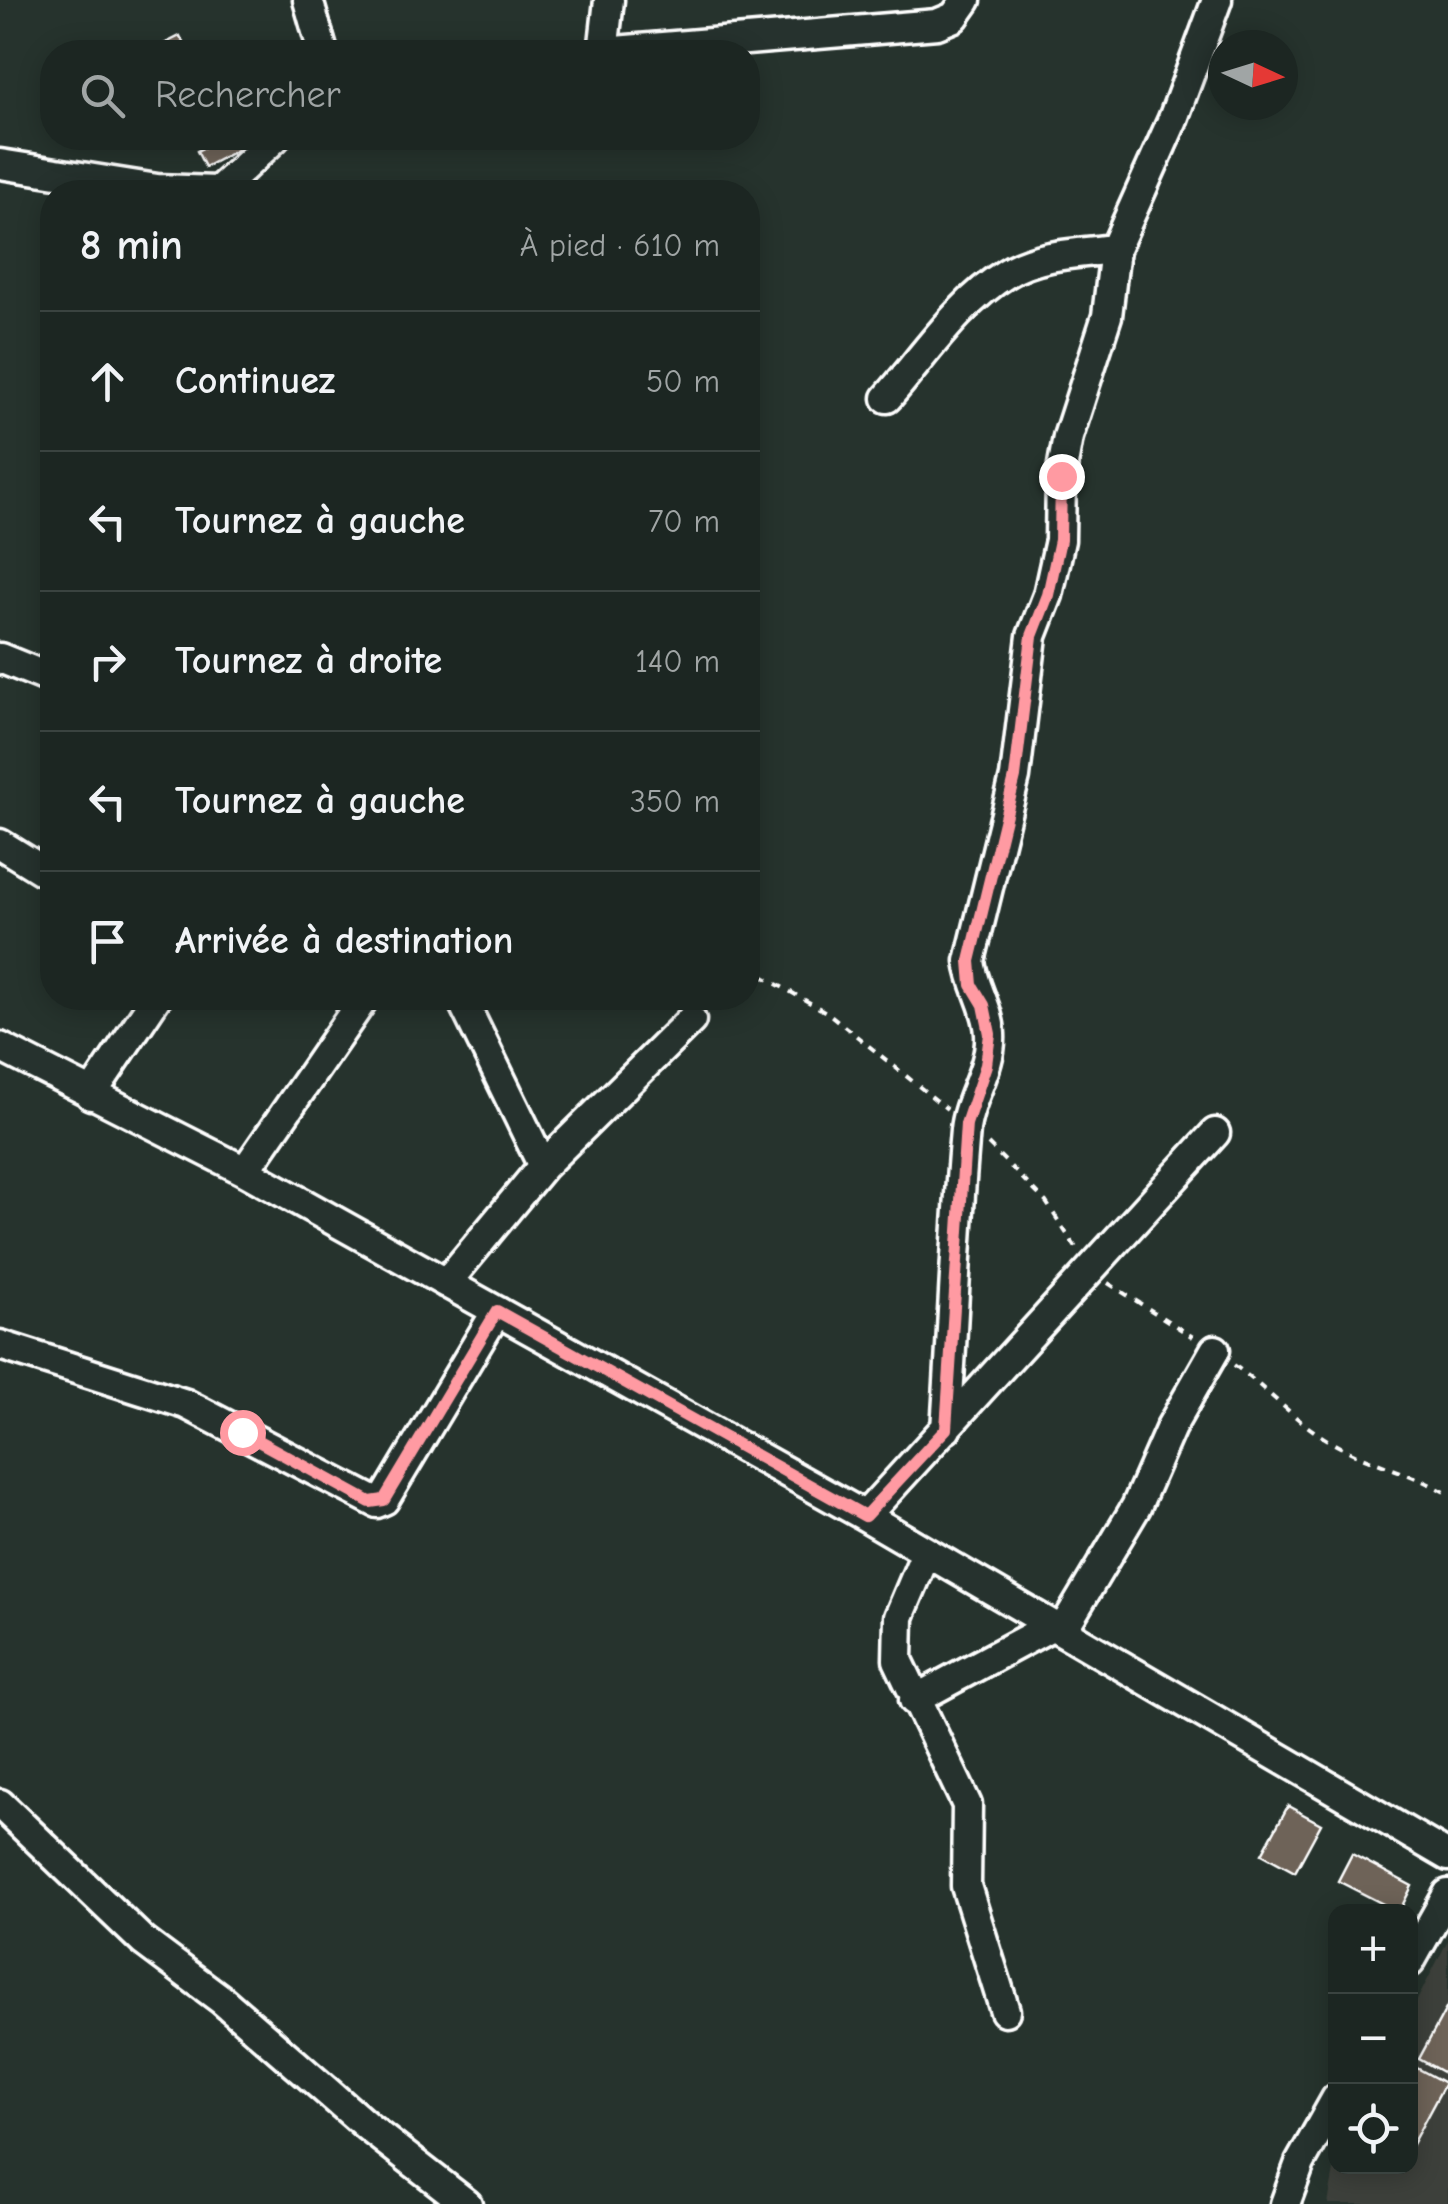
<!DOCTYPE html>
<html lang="fr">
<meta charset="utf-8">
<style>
:root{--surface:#1c2622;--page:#252e2a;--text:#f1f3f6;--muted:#a0a5a5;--line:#3a4340}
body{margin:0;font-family:"Comic Neue",sans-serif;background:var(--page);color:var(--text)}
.controls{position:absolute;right:30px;bottom:30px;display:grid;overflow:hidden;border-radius:20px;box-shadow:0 5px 25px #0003}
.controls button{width:90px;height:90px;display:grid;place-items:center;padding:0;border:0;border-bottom:2px solid var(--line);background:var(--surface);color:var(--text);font:50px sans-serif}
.compass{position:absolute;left:1208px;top:30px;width:90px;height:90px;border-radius:50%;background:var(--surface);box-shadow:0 5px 25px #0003;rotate:94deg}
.stop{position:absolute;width:30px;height:30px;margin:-22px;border:8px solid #ff9aa2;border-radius:50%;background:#fff}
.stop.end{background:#ff9aa2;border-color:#fff;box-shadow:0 2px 10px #0008}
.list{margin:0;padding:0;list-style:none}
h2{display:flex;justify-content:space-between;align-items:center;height:130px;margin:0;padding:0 40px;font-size:42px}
h2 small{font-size:32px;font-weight:400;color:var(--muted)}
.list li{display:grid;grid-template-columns:65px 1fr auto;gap:30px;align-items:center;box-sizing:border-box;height:140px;padding:0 40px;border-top:2px solid var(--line)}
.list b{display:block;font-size:38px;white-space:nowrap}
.list em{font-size:32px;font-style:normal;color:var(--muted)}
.icon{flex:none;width:55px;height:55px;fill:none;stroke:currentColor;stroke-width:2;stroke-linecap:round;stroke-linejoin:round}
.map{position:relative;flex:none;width:1448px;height:2204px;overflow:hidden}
.search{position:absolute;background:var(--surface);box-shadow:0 5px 25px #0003;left:40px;top:40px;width:720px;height:110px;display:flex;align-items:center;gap:25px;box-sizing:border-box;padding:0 35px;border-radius:40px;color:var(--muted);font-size:38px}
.panel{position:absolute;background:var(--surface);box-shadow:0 5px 25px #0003;left:40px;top:180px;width:720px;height:830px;border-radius:40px}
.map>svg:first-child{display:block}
.built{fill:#3c413a}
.building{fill:#6e6358;stroke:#fff;stroke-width:2.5}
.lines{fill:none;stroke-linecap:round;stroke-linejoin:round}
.minor-casing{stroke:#fff;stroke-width:35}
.path{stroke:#fff;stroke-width:4;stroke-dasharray:8 8;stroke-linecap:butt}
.minor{stroke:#26332d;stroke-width:28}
.route{stroke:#ff9aa2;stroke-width:12}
</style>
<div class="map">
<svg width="1448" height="2204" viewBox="0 0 1448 2204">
<rect width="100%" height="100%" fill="#26332d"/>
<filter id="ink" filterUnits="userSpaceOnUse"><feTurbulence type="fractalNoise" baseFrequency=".01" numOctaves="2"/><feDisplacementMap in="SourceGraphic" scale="20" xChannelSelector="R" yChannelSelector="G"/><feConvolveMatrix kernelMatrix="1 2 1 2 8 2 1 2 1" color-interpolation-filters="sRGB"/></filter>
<g filter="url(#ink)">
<!-- built -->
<path class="built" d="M1448,1940V2204H1328L1335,2164L1410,2166L1411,2012Z"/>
<!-- building -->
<path class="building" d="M180,36L188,52H148Z
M222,138H239L244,146L205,167L197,151Z
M1288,1806L1321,1824L1295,1872L1262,1854Z
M1352,1854L1412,1886L1399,1912L1338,1881Z
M1448,2005V2075L1419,2059Z
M1415,2067L1445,2083L1410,2148V2074Z"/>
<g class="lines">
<defs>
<path id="minor" d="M308,0L323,52
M609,0L604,44L615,51L937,24L954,17L966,0
M0,164L157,189L217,191
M217,192L275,138
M887,398C924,356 959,302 1007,273C1037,254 1080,253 1115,249L1173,119L1217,0
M0,658L52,679
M0,844L50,875
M461,998L543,1166
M0,1047L245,1171L865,1516L1448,1856
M91,1095L156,998
M245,1171L364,998
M446,1283L543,1166L691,1020
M0,1345L186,1404L377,1503L384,1500L497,1311
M946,1429C953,1329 956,1229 965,1130C968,1098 992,1068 990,1034C989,1008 973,987 970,961L1015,777L1032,636L1048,595L1060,540L1061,476L1068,437L1107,316L1115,249
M865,1516L1215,1133
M926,1553L899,1617L898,1660L967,1805L966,1886L1005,2011
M1062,1631L1136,1507L1171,1427L1215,1350
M914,1700L1053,1625
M0,1804L143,1941L222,2000L368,2127L467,2204
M1410,1962L1448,1894
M1285,2204L1300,2163L1336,2099"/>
</defs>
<!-- minor casing -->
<use href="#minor" class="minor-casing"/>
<!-- path -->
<path class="path" d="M748,968L828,1013L947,1109
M988,1144L1046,1202L1078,1251
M1108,1283L1193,1337
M1234,1365C1270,1391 1300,1427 1340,1447C1375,1465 1413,1473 1448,1494"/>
<!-- minor -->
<use href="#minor" class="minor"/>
</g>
</g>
<g class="lines" filter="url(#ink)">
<!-- route -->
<path class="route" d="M242,1432L370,1502L384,1500L497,1311L865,1516L946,1429L966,1124L986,1065L990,1034L984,1005L972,985L970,961L1015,777L1032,636L1048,595L1060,540L1061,476"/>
</g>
</svg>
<div class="controls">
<button>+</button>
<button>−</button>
<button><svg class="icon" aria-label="locate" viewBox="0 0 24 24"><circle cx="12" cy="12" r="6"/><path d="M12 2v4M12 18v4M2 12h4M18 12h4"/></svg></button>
</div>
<svg class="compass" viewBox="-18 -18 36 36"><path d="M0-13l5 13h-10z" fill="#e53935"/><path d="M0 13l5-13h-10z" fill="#a0a5a5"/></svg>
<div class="stop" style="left:242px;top:1432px"></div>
<div class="stop end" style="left:1061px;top:476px"></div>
<div class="search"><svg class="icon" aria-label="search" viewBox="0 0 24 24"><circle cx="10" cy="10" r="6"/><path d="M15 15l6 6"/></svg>Rechercher</div>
<section class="panel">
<h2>8 min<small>À pied · 610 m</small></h2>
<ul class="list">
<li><svg class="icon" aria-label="ahead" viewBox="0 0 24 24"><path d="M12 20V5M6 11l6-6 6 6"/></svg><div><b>Continuez</b></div><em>50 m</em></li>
<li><svg class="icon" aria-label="left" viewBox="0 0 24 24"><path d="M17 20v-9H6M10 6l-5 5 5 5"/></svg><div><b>Tournez à gauche</b></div><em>70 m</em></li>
<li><svg class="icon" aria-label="right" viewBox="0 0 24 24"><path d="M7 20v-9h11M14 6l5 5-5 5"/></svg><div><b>Tournez à droite</b></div><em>140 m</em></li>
<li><svg class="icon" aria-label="left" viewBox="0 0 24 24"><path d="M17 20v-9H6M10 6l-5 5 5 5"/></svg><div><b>Tournez à gauche</b></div><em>350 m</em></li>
<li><svg class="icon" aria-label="arrive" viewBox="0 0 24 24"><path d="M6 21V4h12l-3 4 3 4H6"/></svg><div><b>Arrivée à destination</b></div></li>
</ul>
</section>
</div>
